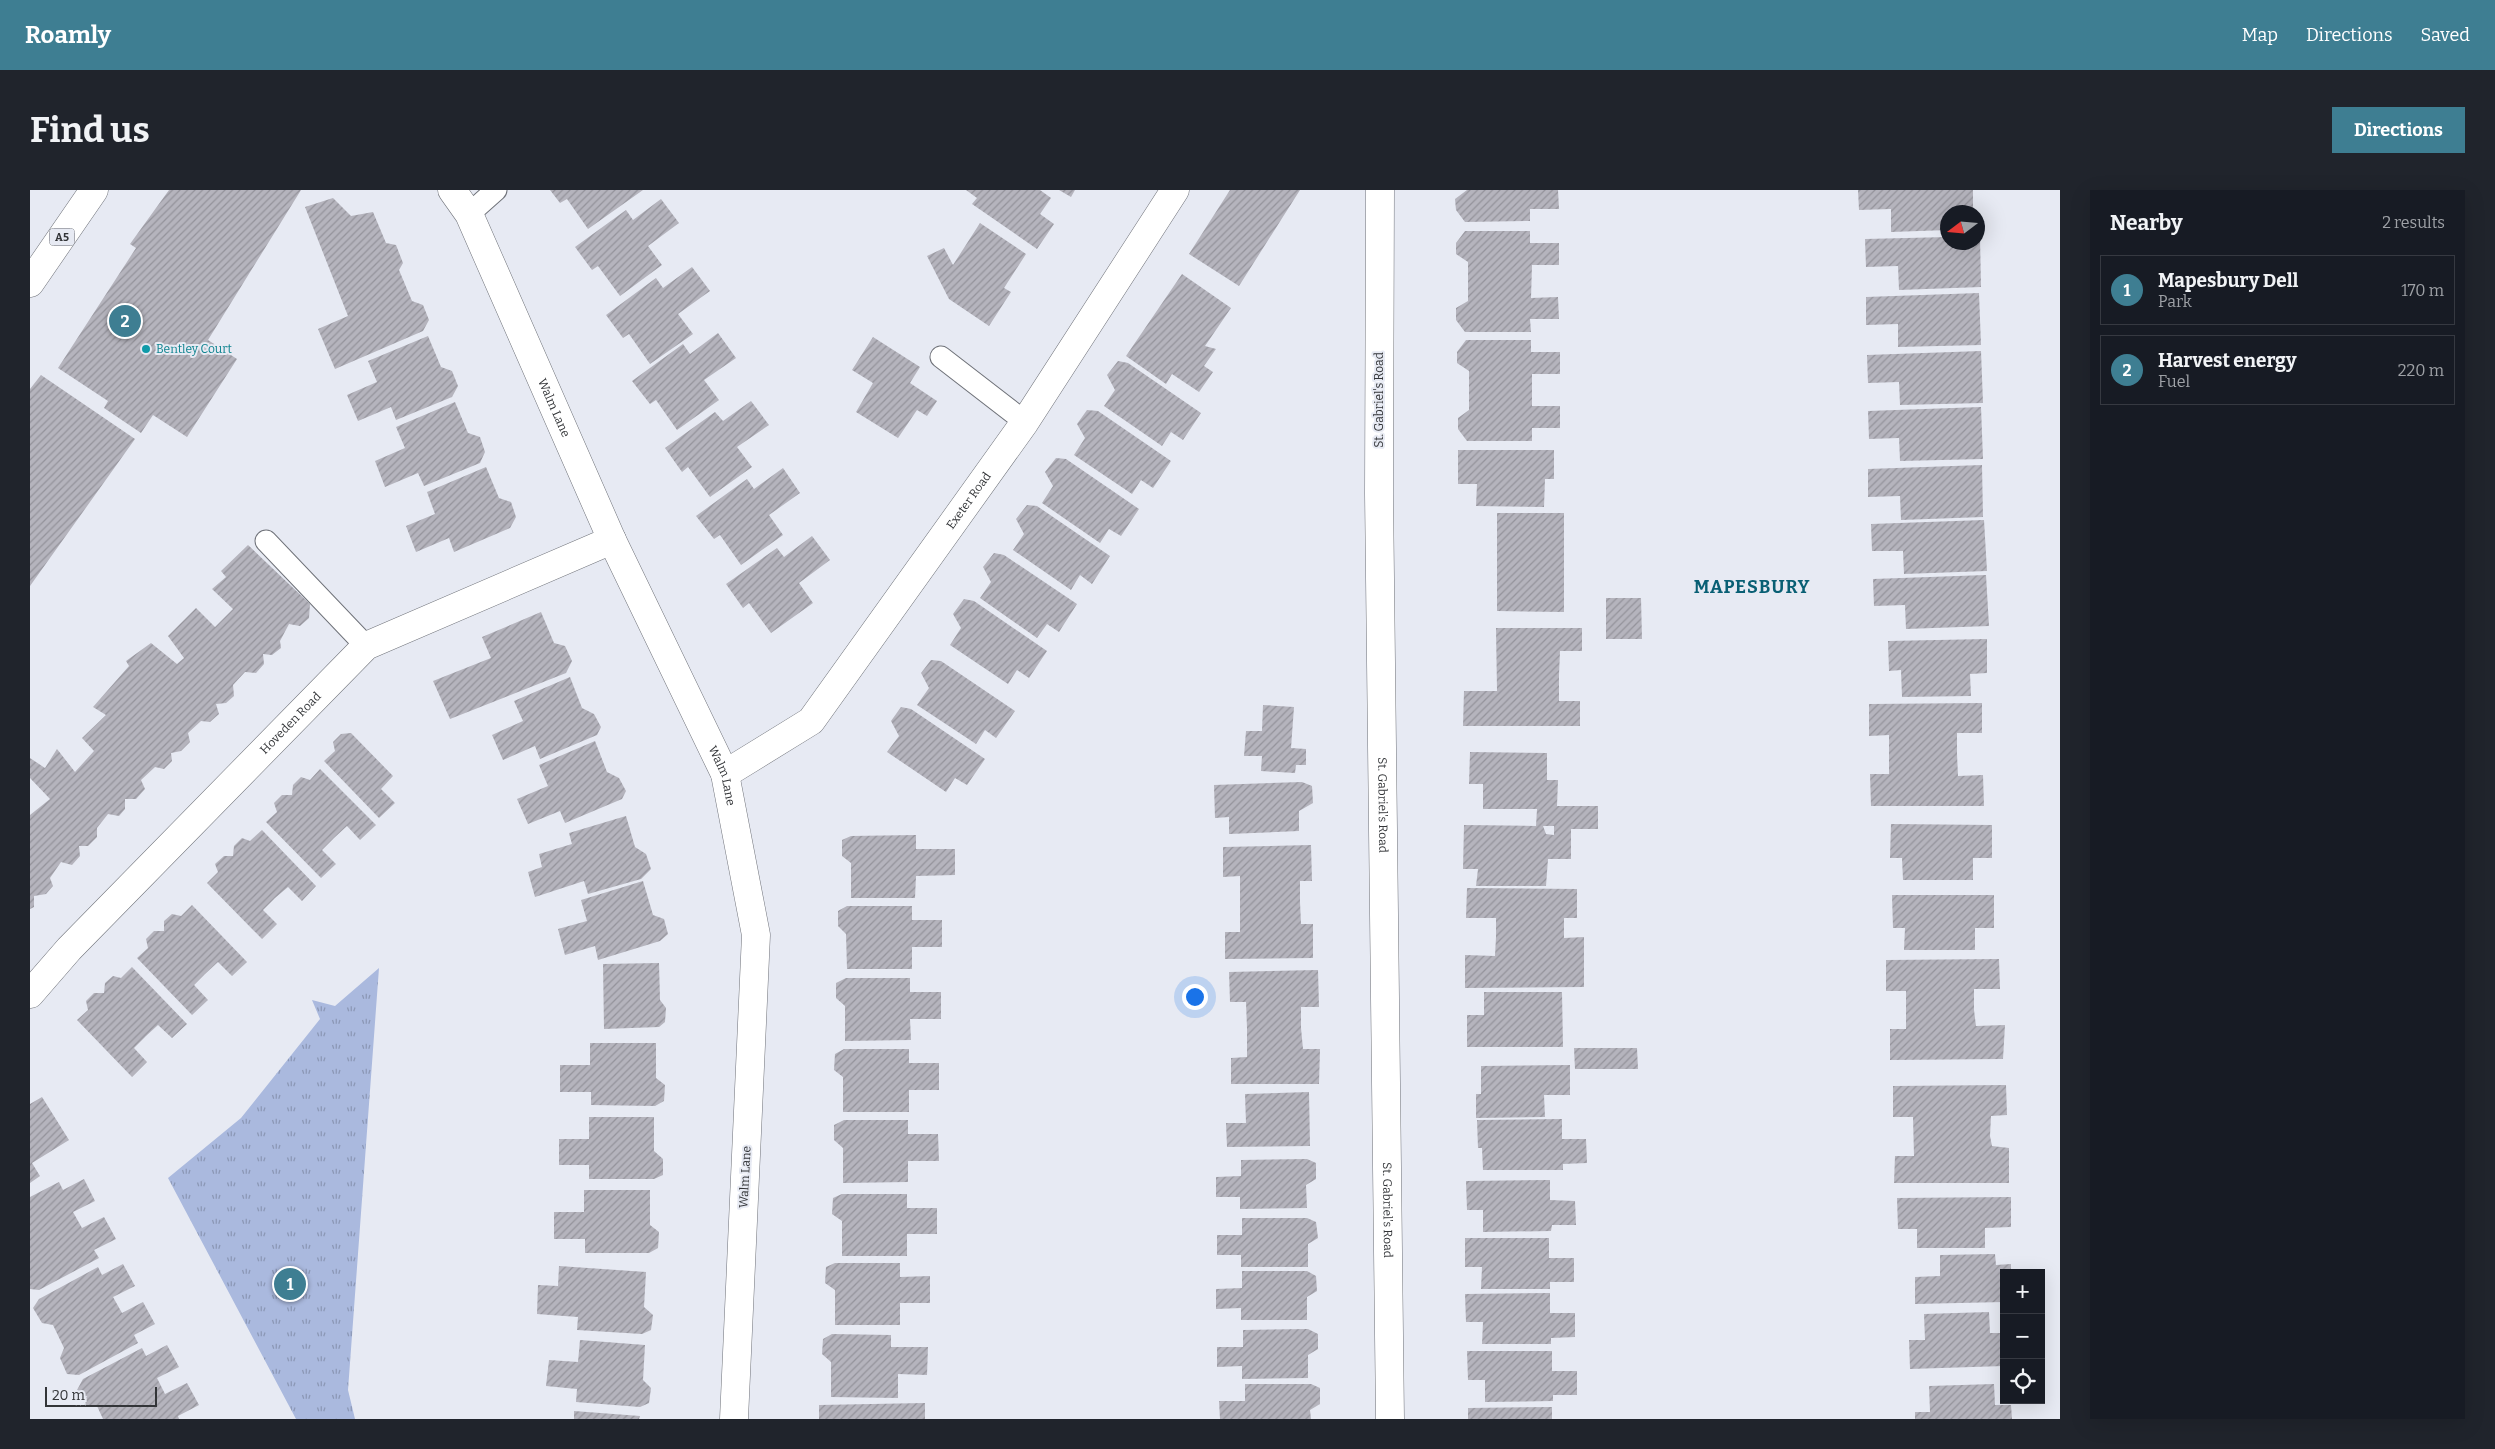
<!DOCTYPE html>
<meta charset="utf-8">
<style>
:root{--surface:#171b24;--page:#20242c;--text:#f1f3f6;--muted:#9ea1a6;--line:#363941;--accent:#3e7e92}
body{margin:0;font-family:Bitter,serif;background:var(--page);color:var(--text)}
.controls{position:absolute;right:15px;bottom:15px;display:grid;overflow:hidden;border-radius:0px;box-shadow:0 5px 20px #0002}
.controls button{width:45px;height:45px;display:grid;place-items:center;padding:0;border:0;border-bottom:1px solid var(--line);background:var(--surface);color:var(--text);font:25px sans-serif}
.compass{position:absolute;left:1910px;top:15px;width:45px;height:45px;border-radius:50%;background:var(--surface);box-shadow:0 5px 20px #0002;rotate:254deg}
.scale{position:absolute;left:15px;bottom:12px;width:112px;box-sizing:border-box;padding-left:5px;border:2px solid #333538;border-top:0;font-size:14px;line-height:18px;white-space:nowrap;color:#333538;-webkit-text-stroke:4px #e7eaf3;paint-order:stroke}
.you{position:absolute;left:1164px;top:806px;width:18px;height:18px;margin:-12px;border:4px solid #fff;border-radius:50%;background:#1a73e8;box-shadow:0 0 0 8px #1a73e833}
.badge{display:grid;place-items:center;width:32px;height:32px;border-radius:50%;background:var(--accent);color:#fff;font-size:16px;font-weight:700}
.pin{position:absolute;translate:-50% -50%;border:2px solid #fff;box-shadow:0 1px 5px #0006}
.list{margin:0;padding:0;list-style:none}
h2{display:flex;justify-content:space-between;align-items:center;height:65px;margin:0;padding:0 20px;font-size:21px}
h2 small{font-size:16px;font-weight:400;color:var(--muted)}
.list li{display:grid;grid-template-columns:32px 1fr auto;gap:15px;align-items:center;box-sizing:border-box;height:70px;margin:0 10px 10px;padding:0 10px;border:1px solid var(--line);border-radius:0px}
.list b{display:block;font-size:19px;white-space:nowrap}
.list p{margin:0;font-size:16px;white-space:nowrap;color:var(--muted)}
.list em{font-size:16px;font-style:normal;color:var(--muted)}
.icon{flex:none;width:28px;height:28px;fill:none;stroke:currentColor;stroke-width:2;stroke-linecap:round;stroke-linejoin:round}
.map{position:relative;flex:none;width:2030px;height:1229px;overflow:hidden;border-radius:0px}
header{display:flex;align-items:center;gap:30px;box-sizing:border-box;height:70px;padding:0 25px;background:var(--accent);color:#fff}
header strong{font-size:24px}
nav{display:flex;gap:28px;margin-inline-start:auto;font-size:18px}
.intro{display:flex;align-items:center;justify-content:space-between;box-sizing:border-box;height:120px;padding:0 30px}
h1{margin:0;font-size:35px}
.button{padding:12px 22px;border-radius:0px;background:var(--accent);color:#fff;font-size:18px;font-weight:700}
main{display:flex;gap:30px;padding:0 30px}
aside{flex:1;background:var(--surface);border-radius:0px;box-shadow:0 5px 20px #0002}
.map>svg:first-child{display:block}
.grass{fill:url(#grass-tufts)}
.building{fill:url(#building-hatch);fill-rule:evenodd}
.lines{fill:none;stroke-linecap:round;stroke-linejoin:round}
.service-casing{stroke:#6f7279;stroke-width:23}
.minor-casing{stroke:#6f7279;stroke-width:29}
.primary-casing{stroke:#6f7279;stroke-width:29}
.service{stroke:#fff;stroke-width:21}
.minor{stroke:#fff;stroke-width:28}
.primary{stroke:#fff;stroke-width:28}
.culture-dot{fill:#0f9aa8;stroke:#e7eaf3;stroke-width:2}
.labels{text-anchor:middle;dominant-baseline:central;stroke-width:4;stroke-linejoin:round;paint-order:stroke}
.shield{fill:#e7eaf3;stroke:#696b70;stroke-width:1}
.shield-label{font-size:11px;font-weight:bold;fill:#333538}
.culture-label{font-size:12px;fill:#0d838f;stroke:#e7eaf3;text-anchor:start}
.street-label{font-size:12px;fill:#333538;stroke:#e7eaf3}
.district-label{font-size:18px;font-weight:bold;letter-spacing:1px;fill:#095f74;stroke:#e7eaf3}
</style>
<header>
<strong>Roamly</strong>
<nav><a>Map</a><a>Directions</a><a>Saved</a></nav>
</header>
<div class="intro"><h1>Find us</h1><a class="button">Directions</a></div>
<main>
<div class="map">
<svg width="2030" height="1229" viewBox="0 0 2030 1229">
<defs>
<pattern id="grass-tufts" width="24" height="20" patternUnits="userSpaceOnUse" patternTransform="scale(1.25)"><rect width="24" height="20" fill="#aab9de"/><path d="M3 7l-1-3M5 7V3M7 7l1-3M15 17l-1-3M17 17v-4M19 17l1-3" fill="none" stroke="#8b97b5"/></pattern>
<pattern id="building-hatch" width="6" height="6" patternUnits="userSpaceOnUse" patternTransform="scale(1.25)"><rect width="6" height="6" fill="#b5b4bd"/><path d="M-1 1l2-2M0 6l6-6M5 7l2-2" fill="none" stroke="#94939b"/></pattern>
</defs>
<rect width="100%" height="100%" fill="#e7eaf3"/>
<!-- grass -->
<path class="grass" d="M349,778L318,1200L325,1229H266L138,988L211,928L290,829L282,810L305,816Z"/>
<!-- building -->
<path class="building" d="M139,0H271L178,150L207,169L157,247L123,225L111,243L74,218L78,211L28,178L106,58L100,54Z
M520,0H613L558,39L537,9L530,13Z
M936,0H1010L1021,8L1010,24L1024,34L1007,59L942,14L947,8Z
M1029,0H1045L1041,7Z
M1200,0H1270L1209,96L1159,64Z
M1437,0H1528L1529,19H1500V31L1435,32L1426,20L1425,9Z
M1828,0H1943V22H1918V40L1861,42V19L1829,20Z
M303,8L321,26L343,22L356,53L366,55L373,73L369,80L382,111L393,115L399,130L393,141L305,179L288,139L318,126L275,17Z
M631,9L649,33L618,56L632,75L590,106L568,76L562,80L545,57L596,20L603,30Z
M950,33L996,64L974,98L981,102L959,136L919,109L897,66L914,58L923,75Z
M1435,41H1500V53H1529V75H1502L1501,108L1528,107L1529,129H1500L1501,142H1435L1426,130V118L1438,111V72L1426,64V53Z
M1948,46H1950L1951,97L1869,100L1868,76L1836,77L1835,49L1918,47V52H1948Z
M662,77L680,101L648,124L663,144L620,174L599,144L593,148L576,125L626,88L633,98Z
M1152,84L1201,118L1175,156L1186,159L1174,176L1183,182L1169,202L1142,184L1136,194L1096,166Z
M1949,103L1951,155L1868,157V134L1836,135V107Z
M688,143L706,168L674,190L689,210L647,240L626,210L620,214L602,191L653,154L660,164Z
M398,146L411,177L422,181L428,196L422,207L366,230L361,217L328,231L317,205L347,192L338,171Z
M843,147L890,177L880,193L907,211L897,226L887,220L868,248L826,222L843,193L822,180Z
M1436,150H1501V162H1530V184H1502V216H1530V238H1502V251H1437L1428,239V228L1439,220V181L1427,173V162Z
M1951,161L1953,213L1870,215L1869,192L1838,193L1837,165Z
M1088,171L1098,173L1171,223L1153,250L1141,242L1132,256L1074,216L1085,200L1077,185Z
M11,185L105,249L0,396V199Z
M721,211L739,235L707,257L722,277L680,307L658,277L652,282L635,258L685,222L693,231Z
M425,212L438,243L450,247L455,262L450,273L394,296L388,283L355,297L345,271L375,258L366,237Z
M1951,217L1953,269L1870,271L1869,248L1839,249L1838,221Z
M1057,220L1068,221L1141,271L1123,298L1111,290L1102,304L1044,265L1055,248L1047,234Z
M1428,260H1524V289H1515L1514,317L1446,316L1447,294H1428Z
M1026,268L1036,269L1109,319L1091,346L1079,339L1070,353L1012,313L1023,296L1015,282Z
M1952,275L1953,327L1871,330L1870,306L1838,307V279Z
M456,277L469,308L481,312L486,327L480,338L424,362L419,348L386,362L376,336L405,324L397,302Z
M753,278L770,303L739,325L753,345L711,375L690,345L684,349L666,326L717,289L724,299Z
M997,315L1007,316L1080,366L1062,394L1050,385L1041,400L983,360L994,344L986,329Z
M1467,323H1534V422L1467,421Z
M1954,330L1957,381L1874,384L1873,361H1842L1841,334Z
M782,346L800,370L769,393L783,413L741,443L719,413L713,418L696,394L747,358L754,367Z
M218,355L280,414L279,428L270,436L259,434L250,451L251,458L242,465L233,464L234,474L226,483L215,482L203,495L204,506L196,513L186,514L189,524L180,532L171,531L158,543L160,552L151,561L141,563L142,571L134,579L125,577L111,590L115,599L106,609H95V619L89,626L78,624L67,638V647L58,656H49L50,666L42,675L31,672L20,688L23,696L16,704L4,706V717L0,719V625L20,609L0,588V568L15,578L27,559L45,582L64,561L52,548L76,525L63,517L99,476L96,471L121,453L147,474L154,468L138,446L166,418L185,437L203,419L182,399L196,387L191,381Z
M964,363L974,365L1047,414L1029,442L1017,434L1007,448L950,408L961,392L953,377Z
M1956,385L1959,436L1876,439L1875,415L1844,416L1843,389Z
M1576,408H1611L1612,449H1576Z
M934,409L944,411L1017,461L999,488L987,480L978,494L920,455L931,438L923,424Z
M511,422L524,453L535,456L542,471L536,483L420,529L403,491L461,468L452,447Z
M1466,438H1552V461H1530L1529,485V511H1550V536H1433L1434,501H1467Z
M1957,449V483L1940,484L1941,506L1872,507L1871,480L1859,481L1858,451Z
M901,470L911,471L985,521L966,548L955,540L946,554L887,515L899,498L891,483Z
M540,487L552,518L564,524L571,537L567,545L510,569L505,556L473,570L462,545L493,531L484,511Z
M1952,513V543H1927V564L1928,586L1953,585L1954,616H1841L1840,584H1859V545L1839,546V514Z
M1233,515L1264,517L1261,558L1276,559V575H1266L1265,583L1231,581L1232,566H1214L1216,541H1232Z
M871,517L881,519L955,569L937,595L925,588L916,602L857,562L869,546L861,531Z
M321,543L363,586L351,599L365,613L349,628L294,571L305,561L303,552L311,544Z
M565,551L577,582L589,588L596,601L592,609L535,633L530,621L498,634L487,609L518,596L509,575Z
M1440,562L1517,563V590H1528L1527,616H1568V639H1541V669H1518L1516,696H1446L1448,679H1433L1434,635L1506,636L1507,619H1453V594H1439ZM1513,636H1524V645L1516,644Z
M290,579L346,635L330,650L317,636L304,648L292,660L306,674L291,688L236,632L247,622L244,613L252,605H262L263,595L271,587L280,590Z
M1272,592L1282,596L1283,613L1269,621V641L1199,644V627L1185,628L1184,595Z
M596,626L605,657L616,664L621,679L611,689L558,704L554,691L505,707L498,682L512,677L509,664L542,654L539,643Z
M1861,634L1962,635V668H1943V690H1873L1872,668H1860Z
M232,640L286,696L272,711L258,697L245,708L233,720L247,734L232,749L177,693L188,682L185,674L194,666H203L204,656L212,648L220,651Z
M886,645V659H925V685L886,686L885,708H821V673L812,666V650L821,646Z
M1281,655L1282,691H1270V712L1271,734H1283V768L1195,769V742H1210V686L1193,687V657Z
M613,691L623,725L634,729L638,744L630,751L568,770L565,756L535,765L528,739L557,731L551,710Z
M1437,698L1547,699V728H1534V748L1554,747V797L1435,798V765L1465,766L1466,747V728H1436Z
M1862,705H1964V738H1945V760H1874L1875,738H1863Z
M162,715L217,772L202,786L188,772L175,784L164,795L178,810L162,825L107,768L118,758L116,749L124,741H134V731L142,724L151,726Z
M817,716H882V730H912V757H882V779H817L816,744L808,736V721Z
M1969,769L1970,799H1944V820L1946,836L1975,835L1973,869L1860,870V839H1876V801H1856V770Z
M629,773L630,810L636,818L635,832L629,837L574,839L573,774Z
M102,777L157,834L142,848L128,835L116,846L104,858L117,872L102,887L47,830L58,820L56,811L64,803H74L75,793L83,786L91,788Z
M1288,780L1289,817H1271V838L1273,859H1290L1289,894H1201V868L1217,867V838L1216,812H1200L1199,782Z
M816,788H880V802H911V829H880L881,850L815,851V816L806,808V793Z
M1454,802H1532L1533,857H1437V825H1454Z
M560,853H626V888L635,895L634,911L625,916L561,915V902H530V875H560Z
M1544,858H1607L1608,879H1545Z
M814,859H879V873H909V900H879V922H813V887L804,880L805,864Z
M1540,875V905H1514L1515,927L1446,928V904H1451V876Z
M1976,895L1977,925L1961,926L1960,946L1962,956L1979,958V993H1864L1865,966H1884L1883,927H1863V896Z
M1279,902L1280,956L1197,957L1196,933H1216L1215,904Z
M12,907L39,950L2,973L10,986L0,993V914Z
M559,927H624V961L633,969V985L624,989H559V975H529V949H559Z
M1532,929V949H1556L1557,973L1533,974V980H1453L1452,958H1448L1447,930Z
M814,930H878V944H908L909,971H878V992L813,993V958L804,950V935Z
M1277,969L1286,973V989L1276,995L1277,1018L1210,1019V1007H1186V987L1211,986V970Z
M54,989L65,1011L43,1022L52,1038L74,1027L86,1049L64,1060L69,1068L9,1100L0,1099V1007L29,992L33,1000Z
M1520,990V1010L1545,1011L1546,1035H1522L1521,1041L1453,1042V1020H1437L1436,991Z
M554,1000H620V1035L629,1042L628,1058L619,1063H555V1049H524V1022H554Z
M812,1004H877V1018H907V1044H877V1066H812V1031L802,1024L803,1008Z
M1981,1007V1037L1955,1038V1058H1887V1039H1868L1867,1008Z
M1212,1028H1277L1286,1032L1288,1048L1278,1054V1077H1211V1065H1187V1045H1212Z
M1435,1048H1519V1068H1544V1092H1520V1099H1451L1452,1077H1435Z
M1965,1064L1966,1075L1981,1074V1083H1974V1112L1885,1114V1087L1910,1086V1065Z
M805,1073H870V1087L900,1086V1113H870V1135H805V1100L795,1093L796,1077Z
M93,1074L105,1096L83,1107L92,1123L113,1112L125,1134L104,1145L108,1153L49,1185L37,1184L30,1168L34,1158L23,1135L12,1133L3,1118L9,1109L68,1077L72,1085Z
M529,1076L616,1082L614,1117L623,1125L621,1140L612,1144L547,1140L548,1127L507,1124L508,1095L528,1096Z
M1212,1081H1277L1286,1086L1287,1101L1277,1107V1130H1211V1118L1186,1119V1099L1212,1098Z
M1520,1103V1123H1545V1147L1521,1148V1154H1452L1453,1132H1436L1435,1104Z
M1959,1122L1960,1143H1974V1176L1880,1179L1879,1150H1895L1894,1124Z
M1278,1139L1288,1144V1159L1278,1165V1188L1212,1189V1176L1187,1177V1157H1213V1140Z
M802,1144L861,1145V1157H898L897,1185L868,1184V1208L801,1207V1172L792,1164L793,1149Z
M550,1150L615,1155L613,1190L621,1198L619,1213L610,1217L546,1212L547,1199L516,1196L519,1170L548,1172Z
M137,1155L149,1177L127,1188L135,1204L157,1193L169,1215L148,1226L149,1229H73L67,1216L55,1215L47,1200L53,1189L112,1158L116,1166Z
M1437,1161H1522V1181H1547V1205H1523V1211L1455,1212V1190H1438Z
M1215,1194H1281L1290,1198V1214L1280,1220L1281,1229H1190L1189,1211H1215Z
M1964,1194L1965,1215H1981L1982,1229H1885V1222H1900L1899,1196Z
M895,1213V1229H789V1215Z
M1522,1217V1229H1438V1218Z
M544,1221L610,1226L609,1229H544Z"/>
<g class="lines">
<defs>
<path id="service" d="M439,24L466,0
M911,167L995,232
M236,351L336,456"/>
<g id="minor">
<path id="s1" d="M422,0L439,24L582,350L695,584L726,745L704,1229"/>
<path id="s2" d="M1350,0L1349,304L1360,1229"/>
<path id="s3" d="M695,584L781,531L995,232L1145,0"/>
<path id="s4" d="M0,804L39,759L336,456L582,350"/>
</g>
<path id="primary" d="M0,93L64,0"/>
</defs>
<!-- service casing -->
<use href="#service" class="service-casing"/>
<!-- minor casing -->
<use href="#minor" class="minor-casing"/>
<!-- primary casing -->
<use href="#primary" class="primary-casing"/>
<!-- service -->
<use href="#service" class="service"/>
<!-- minor -->
<use href="#minor" class="minor"/>
<!-- primary -->
<use href="#primary" class="primary"/>
</g>
<!-- markers -->
<circle class="culture-dot" cx="116" cy="159" r="5"/>
<g class="labels">
<!-- shield labels -->
<rect class="shield" x="19.5" y="38.5" width="25" height="17" rx="4"/>
<g class="shield-label">
<text x="32" y="47">A5</text>
</g>
<!-- culture labels -->
<g class="culture-label">
<text x="126" y="159">Bentley Court</text>
</g>
<!-- street labels -->
<g class="street-label">
<text transform="translate(1349 210) rotate(-90)">St. Gabriel's Road</text>
<text stroke="none"><textPath href="#s1" startOffset="241">Walm Lane</textPath></text>
<text stroke="none"><textPath href="#s3" startOffset="372">Exeter Road</textPath></text>
<text stroke="none"><textPath href="#s4" startOffset="376">Hoveden Road</textPath></text>
<text stroke="none"><textPath href="#s1" startOffset="646">Walm Lane</textPath></text>
<text stroke="none"><textPath href="#s2" startOffset="615">St. Gabriel's Road</textPath></text>
<text transform="translate(715 987) rotate(-87)">Walm Lane</text>
<text stroke="none"><textPath href="#s2" startOffset="1020">St. Gabriel's Road</textPath></text>
</g>
<!-- district labels -->
<g class="district-label">
<text x="1722" y="397">MAPESBURY</text>
</g>
</g>
</svg>
<div class="controls">
<button>+</button>
<button>−</button>
<button><svg class="icon" aria-label="locate" viewBox="0 0 24 24"><circle cx="12" cy="12" r="6"/><path d="M12 2v4M12 18v4M2 12h4M18 12h4"/></svg></button>
</div>
<svg class="compass" viewBox="-18 -18 36 36"><path d="M0-13l5 13h-10z" fill="#e53935"/><path d="M0 13l5-13h-10z" fill="#9ea1a6"/></svg>
<div class="scale">20 m</div>
<div class="you"></div>
<div class="pin badge" style="left:260px;top:1094px">1</div>
<div class="pin badge" style="left:95px;top:131px">2</div>
</div>
<aside>
<h2>Nearby<small>2 results</small></h2>
<ul class="list">
<li><span class="badge">1</span><div><b>Mapesbury Dell</b><p>Park</p></div><em>170 m</em></li>
<li><span class="badge">2</span><div><b>Harvest energy</b><p>Fuel</p></div><em>220 m</em></li>
</ul>
</aside>
</main>
